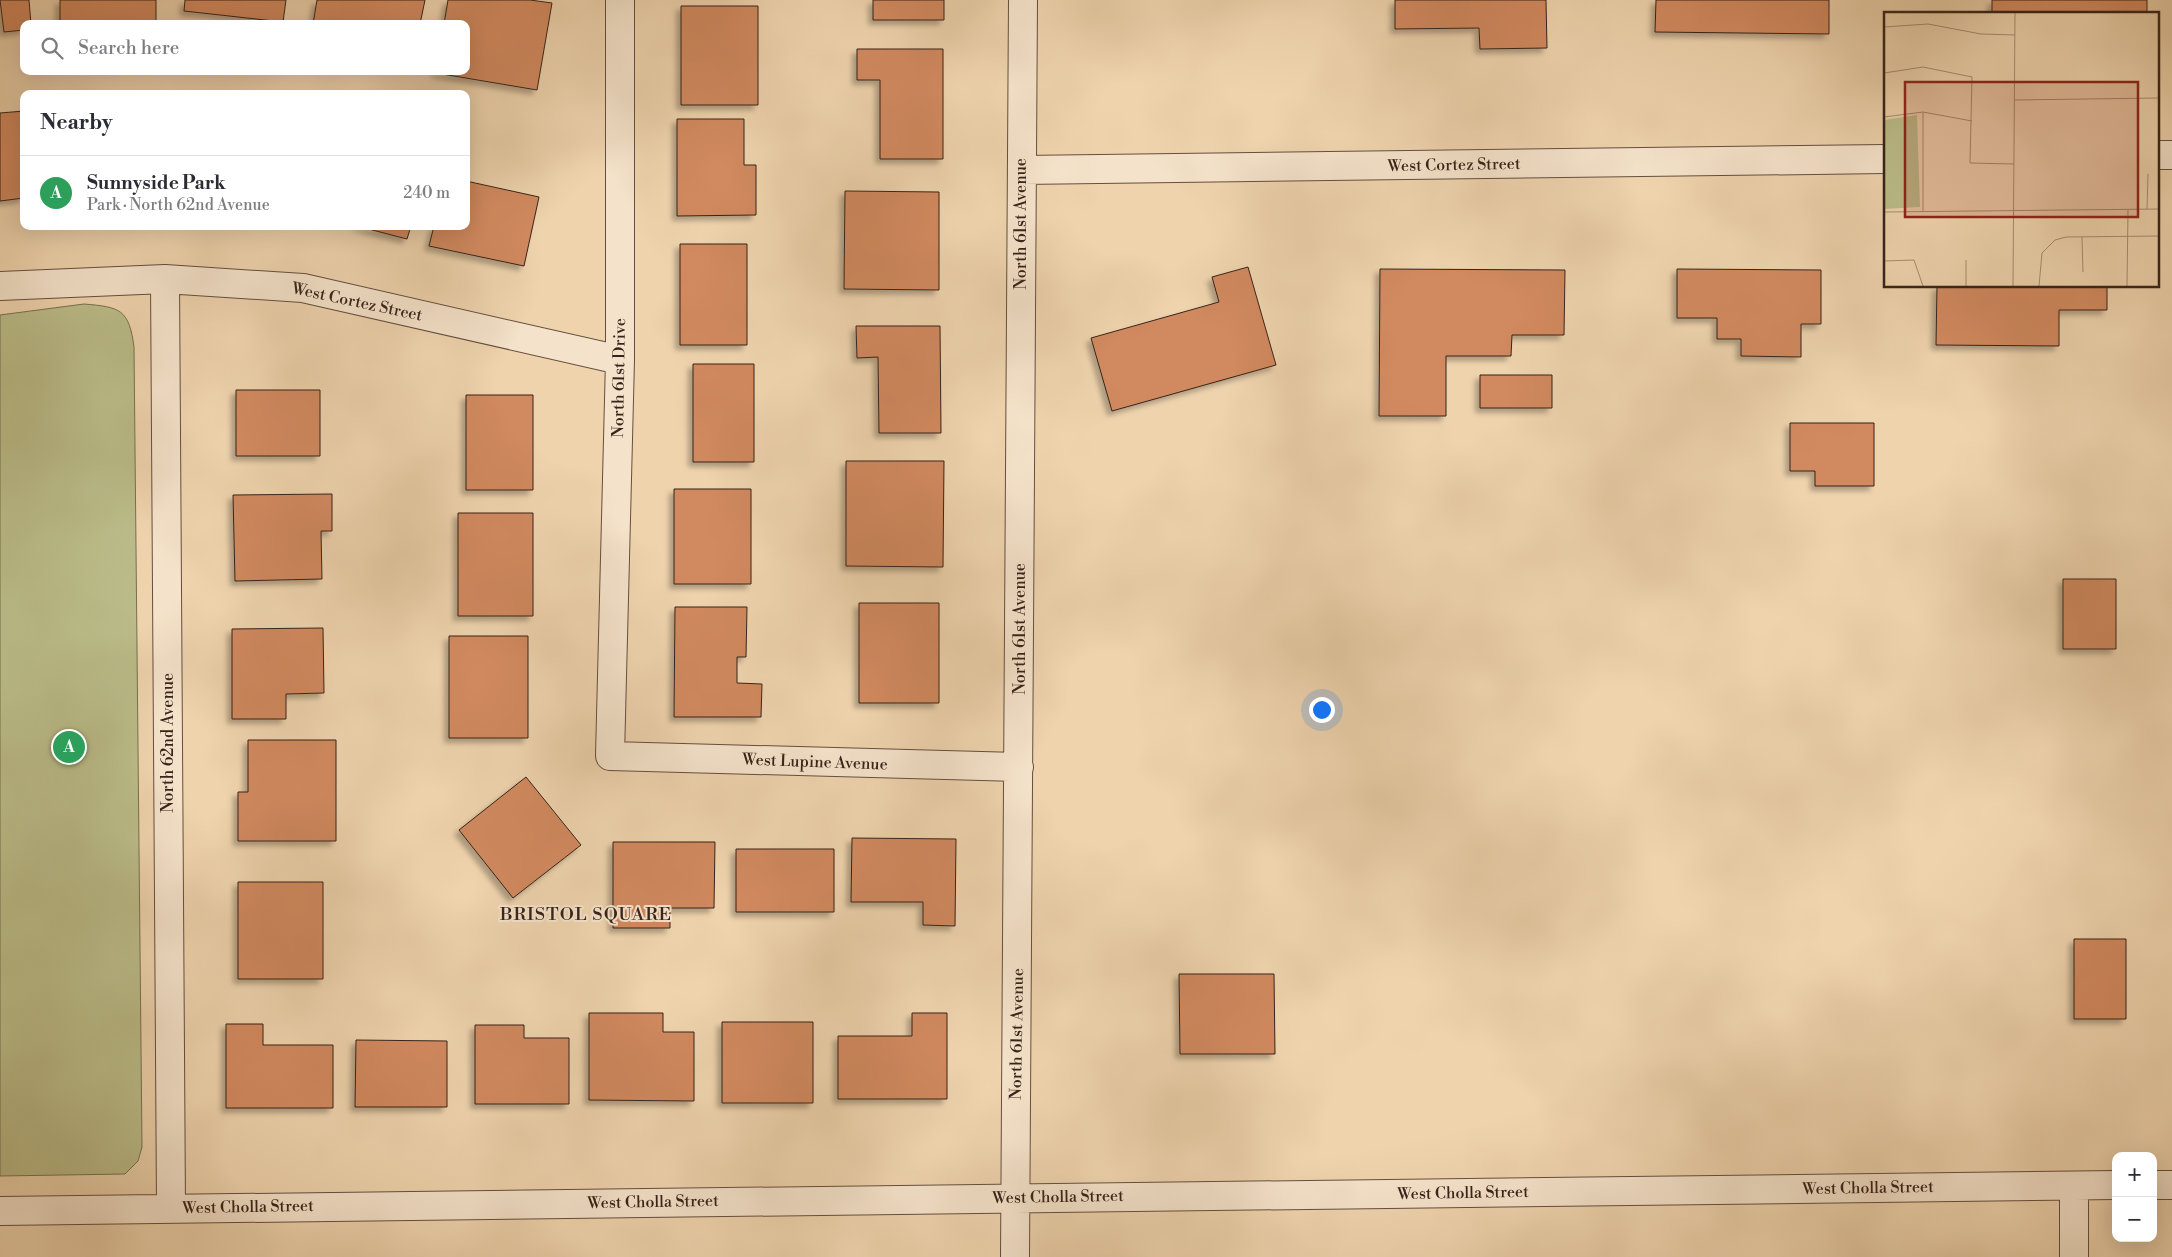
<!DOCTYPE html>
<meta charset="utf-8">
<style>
:root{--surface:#fff;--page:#f2f2f3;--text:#2b2b33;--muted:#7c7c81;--line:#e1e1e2;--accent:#8f2418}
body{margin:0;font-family:"Libre Bodoni",serif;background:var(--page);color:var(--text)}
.controls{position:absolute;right:15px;bottom:15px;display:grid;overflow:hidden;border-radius:10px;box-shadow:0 5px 20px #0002}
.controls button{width:45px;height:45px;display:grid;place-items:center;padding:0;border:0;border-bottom:1px solid var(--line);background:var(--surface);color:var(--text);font:25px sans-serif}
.you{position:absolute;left:1321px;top:709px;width:18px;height:18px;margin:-12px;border:4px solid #fff;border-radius:50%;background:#1a73e8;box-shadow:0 0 0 8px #1a73e833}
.badge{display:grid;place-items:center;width:32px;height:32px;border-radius:50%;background:var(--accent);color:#fff;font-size:16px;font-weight:700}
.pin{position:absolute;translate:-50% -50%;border:2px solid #fff;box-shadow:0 1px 5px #0006}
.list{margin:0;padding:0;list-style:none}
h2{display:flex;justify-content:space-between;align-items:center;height:65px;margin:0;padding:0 20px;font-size:21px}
h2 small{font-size:16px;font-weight:400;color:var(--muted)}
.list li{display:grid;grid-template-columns:32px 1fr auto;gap:15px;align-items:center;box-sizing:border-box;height:75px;padding:0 20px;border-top:1px solid var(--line)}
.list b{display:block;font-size:19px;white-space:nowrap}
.list p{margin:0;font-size:16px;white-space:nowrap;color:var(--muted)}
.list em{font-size:16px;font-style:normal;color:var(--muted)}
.icon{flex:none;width:28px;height:28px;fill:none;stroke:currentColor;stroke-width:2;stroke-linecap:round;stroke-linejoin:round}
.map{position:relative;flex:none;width:2172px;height:1257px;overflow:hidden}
.search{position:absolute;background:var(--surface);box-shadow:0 5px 20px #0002;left:20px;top:20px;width:450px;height:55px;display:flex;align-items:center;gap:12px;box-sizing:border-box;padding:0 18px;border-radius:10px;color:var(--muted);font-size:19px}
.panel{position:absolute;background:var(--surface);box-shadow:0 5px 20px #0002;left:20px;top:90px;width:450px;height:140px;border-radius:10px}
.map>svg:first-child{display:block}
.green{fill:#babc89;stroke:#787052}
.building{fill:#d1895f;stroke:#37231a;filter:url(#shadow)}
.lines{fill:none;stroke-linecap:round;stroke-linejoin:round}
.minor-casing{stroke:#654f3f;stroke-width:30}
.minor{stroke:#f4e2ca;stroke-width:28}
.labels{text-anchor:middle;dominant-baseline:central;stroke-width:4;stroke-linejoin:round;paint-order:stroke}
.street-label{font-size:16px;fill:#37231a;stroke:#f4e2ca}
.neighbourhood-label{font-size:18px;letter-spacing:1px;fill:#37231a;stroke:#f4e2ca}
.inset-road{fill:none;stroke:#a58d72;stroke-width:1}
.view{fill:#8f2418;fill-opacity:0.15;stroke:#8f2418;stroke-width:2.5}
.inset-edge{fill:none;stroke:#37231a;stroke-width:2.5}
</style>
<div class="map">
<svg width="2172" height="1257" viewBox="0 0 2172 1257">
<defs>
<filter id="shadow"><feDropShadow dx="-4.5" dy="4.5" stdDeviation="2.5" flood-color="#0004"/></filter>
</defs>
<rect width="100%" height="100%" fill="#eed3ad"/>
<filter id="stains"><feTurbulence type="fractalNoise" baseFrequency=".004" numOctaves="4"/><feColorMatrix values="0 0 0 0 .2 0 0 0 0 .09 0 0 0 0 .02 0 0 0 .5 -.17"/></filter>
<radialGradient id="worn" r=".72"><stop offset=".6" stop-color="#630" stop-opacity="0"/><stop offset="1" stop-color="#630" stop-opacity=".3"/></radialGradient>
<!-- green -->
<path class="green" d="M84,304C120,307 129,309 134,347L142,1147L138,1161L125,1174L0,1176V315Z"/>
<!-- building -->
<path class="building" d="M0,0H29L31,24H24V30L4,32Z
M60,0H156V24H60Z
M185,0H286L283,22L184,11Z
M317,0H425L420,24H313Z
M448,0H530L552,3L537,90L436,73V71H466V24H444Z
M873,0H944V20H873Z
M1395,0H1546L1547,48L1480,49L1479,28L1395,29Z
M1656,0H1829V34L1655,32Z
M1992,0H2147V14H1992Z
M681,6H758V105H681Z
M857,49H943V159H880V80H857Z
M24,111V198L0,201V113Z
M677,119H744V165H756V215L677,216Z
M466,181L539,197L524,266L429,246L434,226H466Z
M845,191L939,192V290L844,289Z
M357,226H411L407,239Z
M680,244H747V345H680Z
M1248,267L1276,365L1112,411L1091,338L1219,302L1212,277Z
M1380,269L1565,270L1564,335H1512L1511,356H1446V416H1379Z
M1677,269L1821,270V324H1801V357L1741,356V339H1717V318H1677Z
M1937,286H2107V310H2059V346L1936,345Z
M856,326H940L941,433H879L878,357L857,358Z
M693,364H754V462H693Z
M1480,375H1552V408H1480Z
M236,390H320V456H236Z
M466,395H533V490H466Z
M1790,423H1874V486H1815V471H1790Z
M846,461H944L943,567L846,566Z
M674,489H751V584H674Z
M332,494V531H321L322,579L235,581L233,495Z
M458,513H533V616H458Z
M2063,579H2116V649H2063Z
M859,603H939V703H859Z
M675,607H747L746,657H737V683L762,684L761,717H674Z
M323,628L324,693L286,694V719H232V629Z
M449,636H528V738H449Z
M248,740H336V841H238V792H248Z
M526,777L581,845L513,898L459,830Z
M852,838L956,839L955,926L923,925V902H851Z
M613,842H715L714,908H670V928H613Z
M736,849H834V912H736Z
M238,882H323V979H238Z
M2074,939H2126V1019H2074Z
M1179,974H1274L1275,1054H1180Z
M589,1013H663V1032H694V1101L589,1100Z
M912,1013H947V1099H838V1036H912Z
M722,1022H813V1103H722Z
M226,1024H263V1045H333V1108H226Z
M475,1025H524V1038H569V1104H475Z
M356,1040L447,1041V1107H355Z"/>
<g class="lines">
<defs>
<path id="minor" d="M620,0V360L610,756L1019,767
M2158,155H2172
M1022,170L1886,159
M165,279L171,1208
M0,286L165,279L303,288L620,360
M2153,1185H2172
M0,1211L2116,1185
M1015,1257L1023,0
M2074,1257V1186"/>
</defs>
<!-- minor casing -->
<use href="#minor" class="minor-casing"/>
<!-- minor -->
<use href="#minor" class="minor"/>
</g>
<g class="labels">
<!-- street labels -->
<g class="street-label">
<text transform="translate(1454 165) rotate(-1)">West Cortez Street</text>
<text transform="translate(1021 224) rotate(-90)">North 61st Avenue</text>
<text transform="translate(357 302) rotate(12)">West Cortez Street</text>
<text transform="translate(619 378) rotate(-89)">North 61st Drive</text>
<text transform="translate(1020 629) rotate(-90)">North 61st Avenue</text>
<text transform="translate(168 743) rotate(-90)">North 62nd Avenue</text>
<text transform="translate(815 762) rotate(2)">West Lupine Avenue</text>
<text transform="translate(1017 1034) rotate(-89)">North 61st Avenue</text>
<text transform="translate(1868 1188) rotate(-1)">West Cholla Street</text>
<text transform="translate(1463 1193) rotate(-1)">West Cholla Street</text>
<text transform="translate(1058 1197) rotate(-1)">West Cholla Street</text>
<text transform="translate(653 1202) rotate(-1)">West Cholla Street</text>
<text transform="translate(248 1207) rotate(-1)">West Cholla Street</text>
</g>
<!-- neighbourhood labels -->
<g class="neighbourhood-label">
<text x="586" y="914">BRISTOL SQUARE</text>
</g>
</g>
<!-- overview -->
<g transform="translate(1884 12)">
<rect width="275" height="275" fill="#eed3ad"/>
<path d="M33,103L36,195L0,197V108Z" fill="#babc89"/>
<path class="inset-road" d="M0,15L44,12L97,22L131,23M0,61L39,55L88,65L86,151L130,152M131,88L275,86M39,100V200M0,105L39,100L88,109M263,197L264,162M0,200L275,197M198,225L199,260M0,249L30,248L39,274M82,274V248M129,274L131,1M155,274L158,241L171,228L182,225L275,224M243,274L244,197"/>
<path class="view" d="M21,70H254V205H21Z"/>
<rect width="275" height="275" class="inset-edge"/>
</g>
<rect width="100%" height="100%" filter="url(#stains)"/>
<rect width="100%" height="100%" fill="url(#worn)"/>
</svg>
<div class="controls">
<button>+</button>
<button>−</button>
</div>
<div class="you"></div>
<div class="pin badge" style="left:69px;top:747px;background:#2e9e5b">A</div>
<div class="search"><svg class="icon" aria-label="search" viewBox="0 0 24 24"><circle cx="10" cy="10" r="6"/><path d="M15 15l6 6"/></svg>Search here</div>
<section class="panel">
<h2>Nearby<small></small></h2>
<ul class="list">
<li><span class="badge" style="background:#2e9e5b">A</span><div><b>Sunnyside Park</b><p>Park · North 62nd Avenue</p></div><em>240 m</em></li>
</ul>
</section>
</div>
